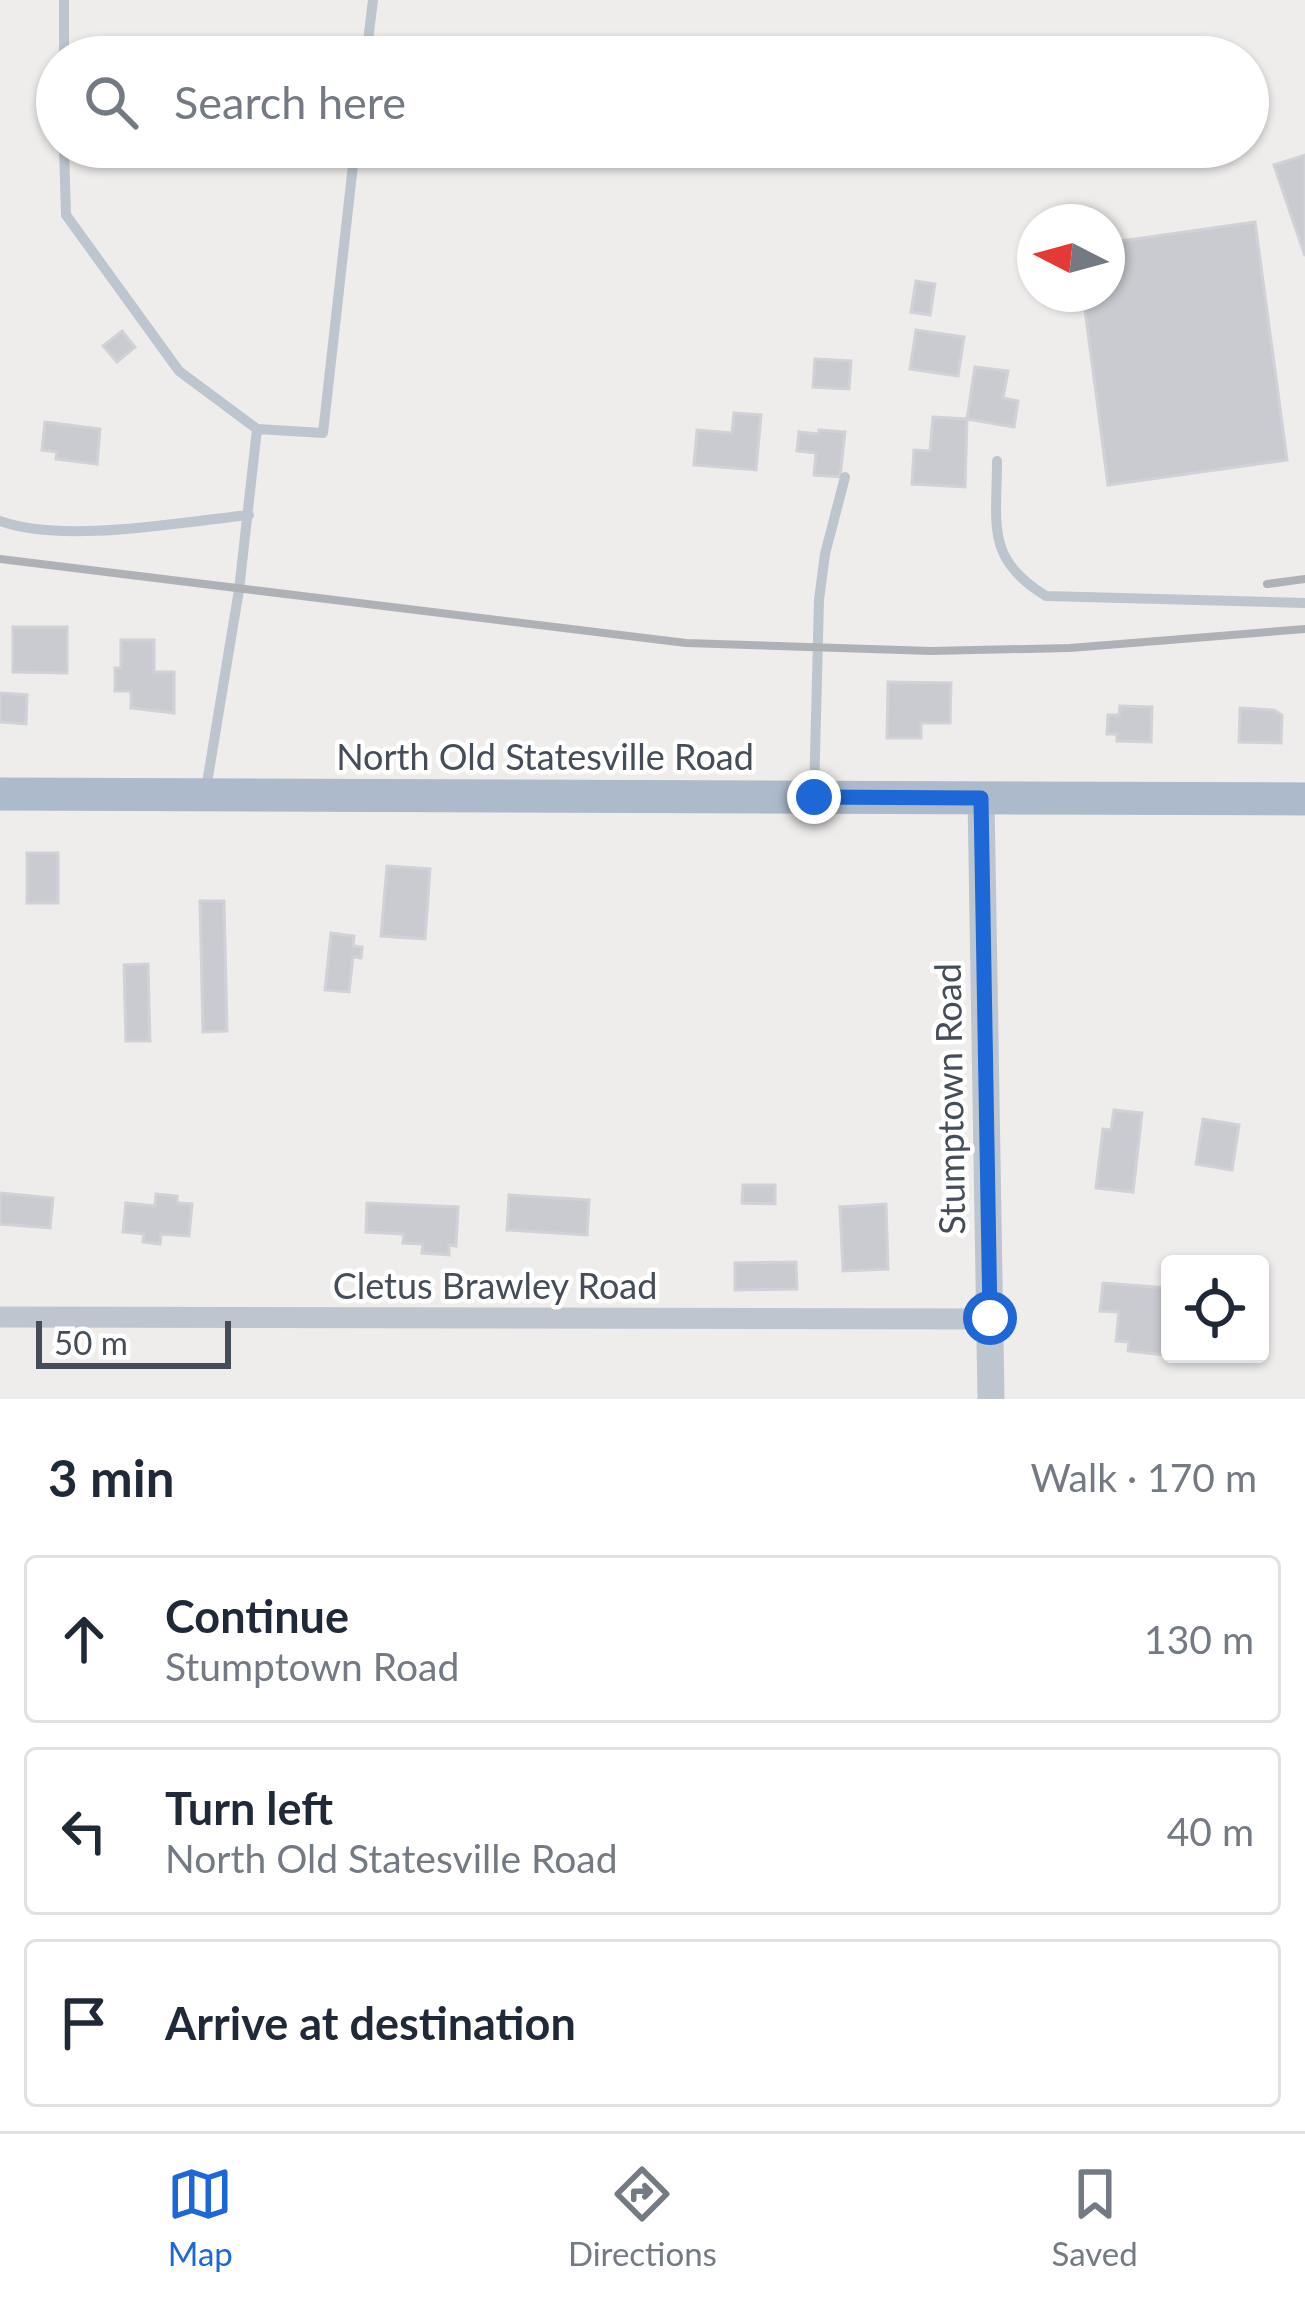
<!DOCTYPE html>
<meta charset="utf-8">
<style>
:root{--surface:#fff;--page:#f2f2f3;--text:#1f2937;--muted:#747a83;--line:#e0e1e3;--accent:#1e67d7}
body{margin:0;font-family:Lato,sans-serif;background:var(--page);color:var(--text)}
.controls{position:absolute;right:36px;bottom:36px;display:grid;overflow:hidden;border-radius:12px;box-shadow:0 3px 9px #0004}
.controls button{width:108px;height:108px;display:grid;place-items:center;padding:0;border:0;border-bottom:3px solid var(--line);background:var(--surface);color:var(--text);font:60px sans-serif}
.compass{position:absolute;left:1017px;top:204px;width:108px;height:108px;border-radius:50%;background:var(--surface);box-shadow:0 3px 9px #0004;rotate:276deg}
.scale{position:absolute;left:36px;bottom:30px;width:195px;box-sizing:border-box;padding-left:12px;border:6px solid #454e58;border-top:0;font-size:33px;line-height:42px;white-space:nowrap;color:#454e58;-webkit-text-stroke:9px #fff;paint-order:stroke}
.stop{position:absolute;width:36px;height:36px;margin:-27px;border:9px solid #1e67d7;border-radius:50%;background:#fff}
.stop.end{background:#1e67d7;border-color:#fff;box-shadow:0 3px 12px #0008}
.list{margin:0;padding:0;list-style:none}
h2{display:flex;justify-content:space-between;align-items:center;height:156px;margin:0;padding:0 48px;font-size:51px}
h2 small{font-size:39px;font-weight:400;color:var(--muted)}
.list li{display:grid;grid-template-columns:78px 1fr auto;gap:36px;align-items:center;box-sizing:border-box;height:168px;margin:0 24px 24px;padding:0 24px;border:3px solid var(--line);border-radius:12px}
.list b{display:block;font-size:45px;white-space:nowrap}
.list p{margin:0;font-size:39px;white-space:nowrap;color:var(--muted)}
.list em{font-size:39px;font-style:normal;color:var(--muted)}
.icon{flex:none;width:66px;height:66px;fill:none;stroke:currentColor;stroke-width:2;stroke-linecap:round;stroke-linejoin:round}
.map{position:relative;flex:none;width:1305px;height:1399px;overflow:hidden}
.search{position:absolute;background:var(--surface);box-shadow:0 3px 9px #0004;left:36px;right:36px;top:36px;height:132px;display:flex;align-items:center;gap:30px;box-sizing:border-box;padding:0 42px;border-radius:66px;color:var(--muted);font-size:45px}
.sheet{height:732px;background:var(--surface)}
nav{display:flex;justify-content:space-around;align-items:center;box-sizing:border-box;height:168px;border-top:3px solid var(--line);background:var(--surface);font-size:33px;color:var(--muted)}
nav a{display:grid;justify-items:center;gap:6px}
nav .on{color:var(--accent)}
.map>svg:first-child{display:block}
.building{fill:#c9cbd1;stroke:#d0d2d7;stroke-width:3}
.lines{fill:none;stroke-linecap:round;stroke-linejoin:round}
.service{stroke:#bdc6ce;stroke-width:10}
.minor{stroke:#bdc6ce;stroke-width:21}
.tertiary{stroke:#bdc6ce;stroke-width:27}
.primary{stroke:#acbacb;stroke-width:33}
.rail{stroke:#aeb1b6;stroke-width:8}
.route{stroke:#1e67d7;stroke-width:15}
.labels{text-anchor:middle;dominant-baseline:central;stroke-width:9;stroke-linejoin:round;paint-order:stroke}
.street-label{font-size:36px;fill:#454e58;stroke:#fff}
</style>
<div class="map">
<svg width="1305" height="1399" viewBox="0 0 1305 1399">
<rect width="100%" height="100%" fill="#efecec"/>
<!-- building -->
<path class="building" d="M1305,155V256L1274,165Z
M1255,222L1287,460L1108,485L1083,294H1107V243Z
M916,281L935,284L930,315L911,312Z
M916,330L964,337L958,376L910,369Z
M122,331L135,347L117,362L103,346Z
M815,359L851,361L849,389L813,387Z
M975,367L1008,371L1003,398L1018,401L1014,427L967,419Z
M734,413L761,415L756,470L694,465L697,430L732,433Z
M933,417L967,419L965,487L912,484L914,450L930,451Z
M45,422L100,429L97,464L56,459L57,452L42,450Z
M819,430L845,432L840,477L814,475L816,453L797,451L799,432L819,434Z
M13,627H67V673L13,672Z
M121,640H154V672H174V713L131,708V691H115V668H121Z
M888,682L951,683L950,723H921V738H887Z
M0,693L27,695L26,724L0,722Z
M1120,706L1152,707L1151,742L1117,741V734H1107L1108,715H1119Z
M1240,708L1274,710L1282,715L1281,743L1239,742Z
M27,853H58V903H27Z
M387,866L430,869L425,939L381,936Z
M200,901H224L227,1031L203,1032Z
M331,933L354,936L353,946L362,947L361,958L353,957L349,992L325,990Z
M148,964L150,1041H126L124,965Z
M1114,1110L1142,1113L1133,1192L1096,1188L1103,1129L1111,1130Z
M1203,1119L1239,1125L1232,1170L1196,1164Z
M743,1185H775V1204L742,1203Z
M0,1193L53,1198L50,1228L0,1224Z
M156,1194L177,1196V1203L192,1204L189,1236L161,1234L160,1244L143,1242L144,1234L123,1232L126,1203L155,1206Z
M509,1195L589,1200L587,1235L507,1230Z
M367,1203L458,1207L456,1246L449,1245V1255L422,1253L423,1244L403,1243L404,1234L366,1232Z
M886,1204L888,1269L843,1271L840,1207Z
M796,1262L797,1289L735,1290V1263Z
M1103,1283L1167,1288L1166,1355L1128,1351L1129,1342L1116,1341L1119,1312L1100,1311Z"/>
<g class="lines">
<!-- service -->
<path class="service" d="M64,57V0
M366,57L373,0
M64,147L66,215L179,371L257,429L239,590L206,789
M257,429L323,433L355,147
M997,461C997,525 985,559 1046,596L1305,603
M0,521C63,544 180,522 249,515
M814,794L819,600L825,554L845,477"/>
<!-- minor -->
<path class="minor" d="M0,1317L990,1319"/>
<!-- tertiary -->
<path class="tertiary" d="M981,798L991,1399"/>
<!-- primary -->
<path class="primary" d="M0,794L1305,799"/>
<!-- rail -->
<path class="rail" d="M0,559L686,643L931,651L1070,648L1305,629
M1267,584L1305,579"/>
</g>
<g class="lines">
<!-- route -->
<path class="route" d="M814,797L981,798L990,1318"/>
</g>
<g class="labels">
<!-- street labels -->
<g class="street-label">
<text x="545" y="756">North Old Statesville Road</text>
<text transform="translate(949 1099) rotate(-91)">Stumptown Road</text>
<text x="495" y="1285">Cletus Brawley Road</text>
</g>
</g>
</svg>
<div class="controls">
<button><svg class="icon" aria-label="locate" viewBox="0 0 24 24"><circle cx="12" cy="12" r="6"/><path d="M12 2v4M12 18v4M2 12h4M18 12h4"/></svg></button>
</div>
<svg class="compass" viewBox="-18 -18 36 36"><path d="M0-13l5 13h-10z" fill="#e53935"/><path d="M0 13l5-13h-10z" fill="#747a83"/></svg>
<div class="scale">50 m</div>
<div class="stop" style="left:990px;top:1318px"></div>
<div class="stop end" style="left:814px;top:797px"></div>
<div class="search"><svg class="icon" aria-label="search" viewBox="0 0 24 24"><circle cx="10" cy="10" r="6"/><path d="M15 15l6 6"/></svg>Search here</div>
</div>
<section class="sheet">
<h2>3 min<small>Walk · 170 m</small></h2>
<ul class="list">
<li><svg class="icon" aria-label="ahead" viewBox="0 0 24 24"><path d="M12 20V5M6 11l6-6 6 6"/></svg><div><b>Continue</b><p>Stumptown Road</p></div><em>130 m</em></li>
<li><svg class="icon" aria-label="left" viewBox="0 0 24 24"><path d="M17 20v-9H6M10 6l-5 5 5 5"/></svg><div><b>Turn left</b><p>North Old Statesville Road</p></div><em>40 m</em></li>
<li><svg class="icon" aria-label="arrive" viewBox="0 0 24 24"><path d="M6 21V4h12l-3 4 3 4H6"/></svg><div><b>Arrive at destination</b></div></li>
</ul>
</section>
<nav>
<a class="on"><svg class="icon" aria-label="map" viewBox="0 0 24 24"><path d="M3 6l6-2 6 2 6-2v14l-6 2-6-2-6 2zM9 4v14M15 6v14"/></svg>Map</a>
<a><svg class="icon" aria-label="directions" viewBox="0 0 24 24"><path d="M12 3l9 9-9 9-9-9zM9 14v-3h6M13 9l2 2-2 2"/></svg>Directions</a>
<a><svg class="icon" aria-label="saved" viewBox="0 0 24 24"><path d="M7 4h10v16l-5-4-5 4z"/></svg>Saved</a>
</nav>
